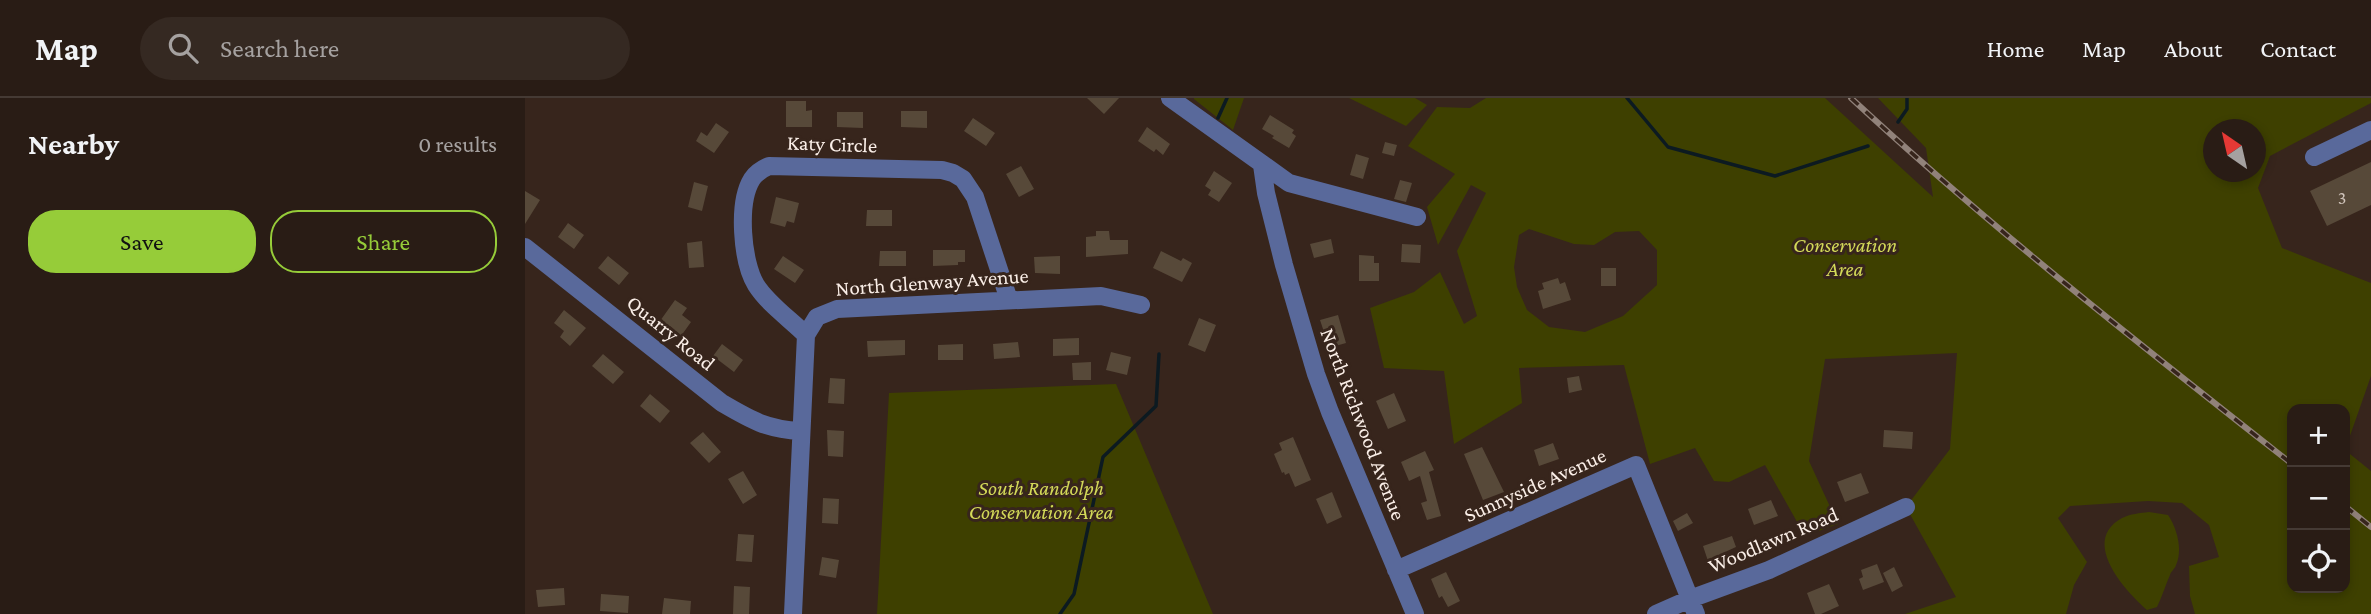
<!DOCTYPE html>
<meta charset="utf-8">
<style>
:root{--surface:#291c15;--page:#352922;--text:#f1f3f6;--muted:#a5a1a0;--line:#453a34;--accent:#96cc39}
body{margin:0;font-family:"Crimson Pro",serif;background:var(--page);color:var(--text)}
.controls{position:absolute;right:21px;bottom:21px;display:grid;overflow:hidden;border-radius:14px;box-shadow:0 4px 10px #0003}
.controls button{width:63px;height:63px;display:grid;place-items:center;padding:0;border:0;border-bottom:2px solid var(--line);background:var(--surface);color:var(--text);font:35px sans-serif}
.compass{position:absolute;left:1678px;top:21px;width:63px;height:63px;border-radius:50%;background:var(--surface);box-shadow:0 4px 10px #0003;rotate:326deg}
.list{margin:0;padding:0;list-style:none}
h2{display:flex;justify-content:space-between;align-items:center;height:91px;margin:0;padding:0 28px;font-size:30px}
h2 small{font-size:23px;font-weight:400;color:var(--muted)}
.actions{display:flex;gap:14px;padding:21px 28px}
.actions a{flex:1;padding:16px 0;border:2px solid var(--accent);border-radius:28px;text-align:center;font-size:24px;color:var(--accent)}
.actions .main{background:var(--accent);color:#111}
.icon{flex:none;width:38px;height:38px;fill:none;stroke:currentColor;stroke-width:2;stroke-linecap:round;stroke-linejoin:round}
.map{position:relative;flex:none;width:1846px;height:516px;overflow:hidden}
header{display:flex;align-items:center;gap:42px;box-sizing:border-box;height:98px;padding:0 35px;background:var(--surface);border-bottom:2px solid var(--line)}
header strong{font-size:33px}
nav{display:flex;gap:38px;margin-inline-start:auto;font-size:24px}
.search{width:490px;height:63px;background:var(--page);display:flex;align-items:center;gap:18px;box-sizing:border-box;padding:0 24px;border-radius:38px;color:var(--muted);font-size:26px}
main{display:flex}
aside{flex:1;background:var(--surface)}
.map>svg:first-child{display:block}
.green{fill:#3e4000;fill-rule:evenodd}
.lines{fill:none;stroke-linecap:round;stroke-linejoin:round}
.stream{stroke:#0c1a21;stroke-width:3.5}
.building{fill:#574939}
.minor{stroke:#59699b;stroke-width:18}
.rail-casing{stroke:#91827a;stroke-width:6}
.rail{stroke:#37251c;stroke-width:3.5;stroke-dasharray:10;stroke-linecap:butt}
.labels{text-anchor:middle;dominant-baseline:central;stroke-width:6;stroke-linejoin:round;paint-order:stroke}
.number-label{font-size:18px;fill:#d1c5bc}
.street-label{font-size:21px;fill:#faeee7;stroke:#37251c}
.park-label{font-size:21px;font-style:italic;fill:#d3d958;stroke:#37251c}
</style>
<header>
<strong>Map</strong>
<div class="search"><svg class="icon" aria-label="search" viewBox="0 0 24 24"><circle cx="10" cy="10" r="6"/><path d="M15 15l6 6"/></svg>Search here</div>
<nav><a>Home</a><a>Map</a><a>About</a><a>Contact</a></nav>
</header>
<main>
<aside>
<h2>Nearby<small>0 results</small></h2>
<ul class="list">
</ul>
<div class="actions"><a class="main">Save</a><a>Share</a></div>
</aside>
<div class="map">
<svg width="1846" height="516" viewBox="0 0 1846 516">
<rect width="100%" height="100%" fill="#37251c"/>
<!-- green -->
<path class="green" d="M669,0H719L708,32L669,1Z
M824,0H890L902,7L881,28Z
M961,0H1300L1408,99L1401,50L1353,0H1846V5L1745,58L1733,90L1757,150L1846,185V278L1820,352L1846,373V516H1670L1665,498L1664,468L1694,459L1684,427L1657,405L1623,403L1545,408L1533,420L1562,464L1549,487L1541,516H1380L1431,499L1381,409L1425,351L1432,255L1300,261L1284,363L1313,426L1280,438L1240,367L1204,384L1189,383L1170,350L1125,366L1099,267L994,270L997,305L929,346L919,273L859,270L845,210L889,194L915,174L939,226L952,218L932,153L961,95L946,87L913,147L902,109L930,76L883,48L912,9L945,10ZM1688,32H1730V74H1688ZM1004,131L1049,146L1069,147L1090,134L1114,133L1132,152V187L1098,218L1060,234L1024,229L1002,212L992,189L989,169L994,137ZM1767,311H1820V490H1767Z
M591,286L688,516H352L364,295Z
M1624,414L1643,417C1652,430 1658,452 1651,467C1650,471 1646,473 1645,477C1640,488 1637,499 1632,509L1622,512C1599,492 1555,443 1597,420C1605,416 1615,415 1624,414Z"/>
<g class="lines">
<!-- stream -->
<path class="stream" d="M1102,0L1143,49L1250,78L1343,48
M693,20L702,0
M1373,24L1382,11V0
M535,516L549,496L578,359L631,308L634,256"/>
</g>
<!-- building -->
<path class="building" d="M562,0H594L579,16Z
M261,3H281V13L287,12V29H261Z
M376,13H402V30L376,29Z
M312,14H338V30L312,29Z
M745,17L769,32L767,35L771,38L764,50L747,40L749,38L737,31Z
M448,20L470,35L461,48L439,33Z
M191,25L204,34L189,55L171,43L176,34L182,38Z
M622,29L645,46L638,57L631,51L629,54L613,43Z
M860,44L872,47L869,58L857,55Z
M831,56L844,60L838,81L825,77Z
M1846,64V107L1802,128L1785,93Z
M496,68L509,91L494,99L481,76Z
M689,73L707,85L694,104L683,97L686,92L680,88Z
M875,82L887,85L881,104L869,101Z
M169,84L183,88L177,113L163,109Z
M0,93L15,102L0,126Z
M251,99L274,105L269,125L262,123L260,129L245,125Z
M342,112H367V128H341Z
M43,125L59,137L49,151L33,139Z
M571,133H584L585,142H603V156L561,159V139L571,138Z
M806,141L809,155L789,160L785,146Z
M177,143L179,169L164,170L162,145Z
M877,146L896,147L895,165L876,164Z
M408,152H440V164H433V167L408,168Z
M355,153H381V168H354Z
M636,153L656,163L658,160L667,165L657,184L628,170Z
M834,157L849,158V165H854V183H834Z
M83,158L104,175L94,187L73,170Z
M258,158L279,172L270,185L249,171Z
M535,158V176L510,175L509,159Z
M1076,170H1091V188H1076Z
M1033,180L1035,186L1040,184L1046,202L1018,211L1013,193L1019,191L1017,185Z
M150,202L162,210L157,217L166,224L156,238L135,223Z
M39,212L61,230L45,248L35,239L39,233L29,225Z
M813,217L821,245L807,249L804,239L801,240L795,222Z
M674,220L691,227L680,254L663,247Z
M554,240V257L528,258V241Z
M380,242V257L343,259L342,243Z
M493,244L495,259L469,261L468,246Z
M197,246L218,262L209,274L188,258Z
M438,246V262H413V247Z
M586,254L606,259L602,277L581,272Z
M78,256L99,274L88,286L67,268Z
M566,264V282H548L547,265Z
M1054,278L1057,292L1044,295L1042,280Z
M305,280L320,281L319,306L303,305Z
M869,295L881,323L863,331L851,303Z
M125,296L145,313L135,325L115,308Z
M302,332L319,333L318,359L303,358Z
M1359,332L1388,334L1387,351L1358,349Z
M178,334L196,354L184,365L165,345Z
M768,339L786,382L770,389L764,375L760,377L759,374L757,375L749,356L757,352L754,345Z
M1028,345L1034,361L1014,368L1009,352Z
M957,349L979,394L958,402L939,356Z
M900,353L909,372L904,374L916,418L902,422L896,405L902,403L895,378L884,383L876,364Z
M218,373L232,397L218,406L203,381Z
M1336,375L1344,395L1320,404L1312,384Z
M807,394L817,419L802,426L791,401Z
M298,400L314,401L313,426L297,425Z
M1246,402L1253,418L1229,427L1223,411Z
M1162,415L1168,425L1153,433L1148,423Z
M213,436L229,437L227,464L211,463Z
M1207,438L1211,449L1200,454L1201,457L1183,463L1178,448Z
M297,459L314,462L311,480L294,477Z
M1352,466L1359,484L1338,492L1334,481L1338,479L1336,472Z
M1369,469L1378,488L1367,494L1358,475Z
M921,474L935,503L923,509L917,498L914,500L906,481Z
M1304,486L1314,508L1296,516H1290L1282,495Z
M209,488L225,489L224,516H208Z
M39,490L40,507L13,509L11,492Z
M76,496L104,498L103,515L75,513Z
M139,500L166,503L165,516H137Z"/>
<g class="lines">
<!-- minor -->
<path class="minor" d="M645,0L764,85L892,119
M1789,59L1846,32
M737,67L741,95L759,167L791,276L805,314L890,516
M0,149L197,305C226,322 241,331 276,333
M281,237C265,221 243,206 231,187C217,164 212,105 227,81C231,75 237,71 244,68L417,72L428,75L438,81L450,99L484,202
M871,472L1111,367L1171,516
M268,516L281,237L292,219L312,211L576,198L616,207
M1131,516L1165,501L1244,472L1381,409"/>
<defs>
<path id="rail" d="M1326,0C1466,130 1617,248 1767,366
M1820,408L1846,429"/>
</defs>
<!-- rail casing -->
<use href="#rail" class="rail-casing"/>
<!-- rail -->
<use href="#rail" class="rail"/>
</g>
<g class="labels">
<!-- number labels -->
<g class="number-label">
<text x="1817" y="100">3</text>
</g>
<!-- street labels -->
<g class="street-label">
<text transform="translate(307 46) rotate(2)">Katy Circle</text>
<text transform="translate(407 184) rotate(-4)">North Glenway Avenue</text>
<text transform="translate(146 235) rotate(39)">Quarry Road</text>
<text transform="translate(838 326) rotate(69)">North Richwood Avenue</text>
<text transform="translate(1010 387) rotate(-24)">Sunnyside Avenue</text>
<text transform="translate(1248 442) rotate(-23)">Woodlawn Road</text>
</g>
<!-- park labels -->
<g class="park-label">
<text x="1320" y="147">Conservation<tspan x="1320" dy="24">Area</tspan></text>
<text x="516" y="390">South Randolph<tspan x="516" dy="24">Conservation Area</tspan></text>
</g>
</g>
</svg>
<div class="controls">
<button>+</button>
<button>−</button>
<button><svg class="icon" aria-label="locate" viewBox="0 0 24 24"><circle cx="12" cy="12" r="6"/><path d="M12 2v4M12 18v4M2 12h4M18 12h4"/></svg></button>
</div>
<svg class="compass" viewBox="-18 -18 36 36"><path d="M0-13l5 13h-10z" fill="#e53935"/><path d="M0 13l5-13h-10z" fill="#a5a1a0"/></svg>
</div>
</main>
